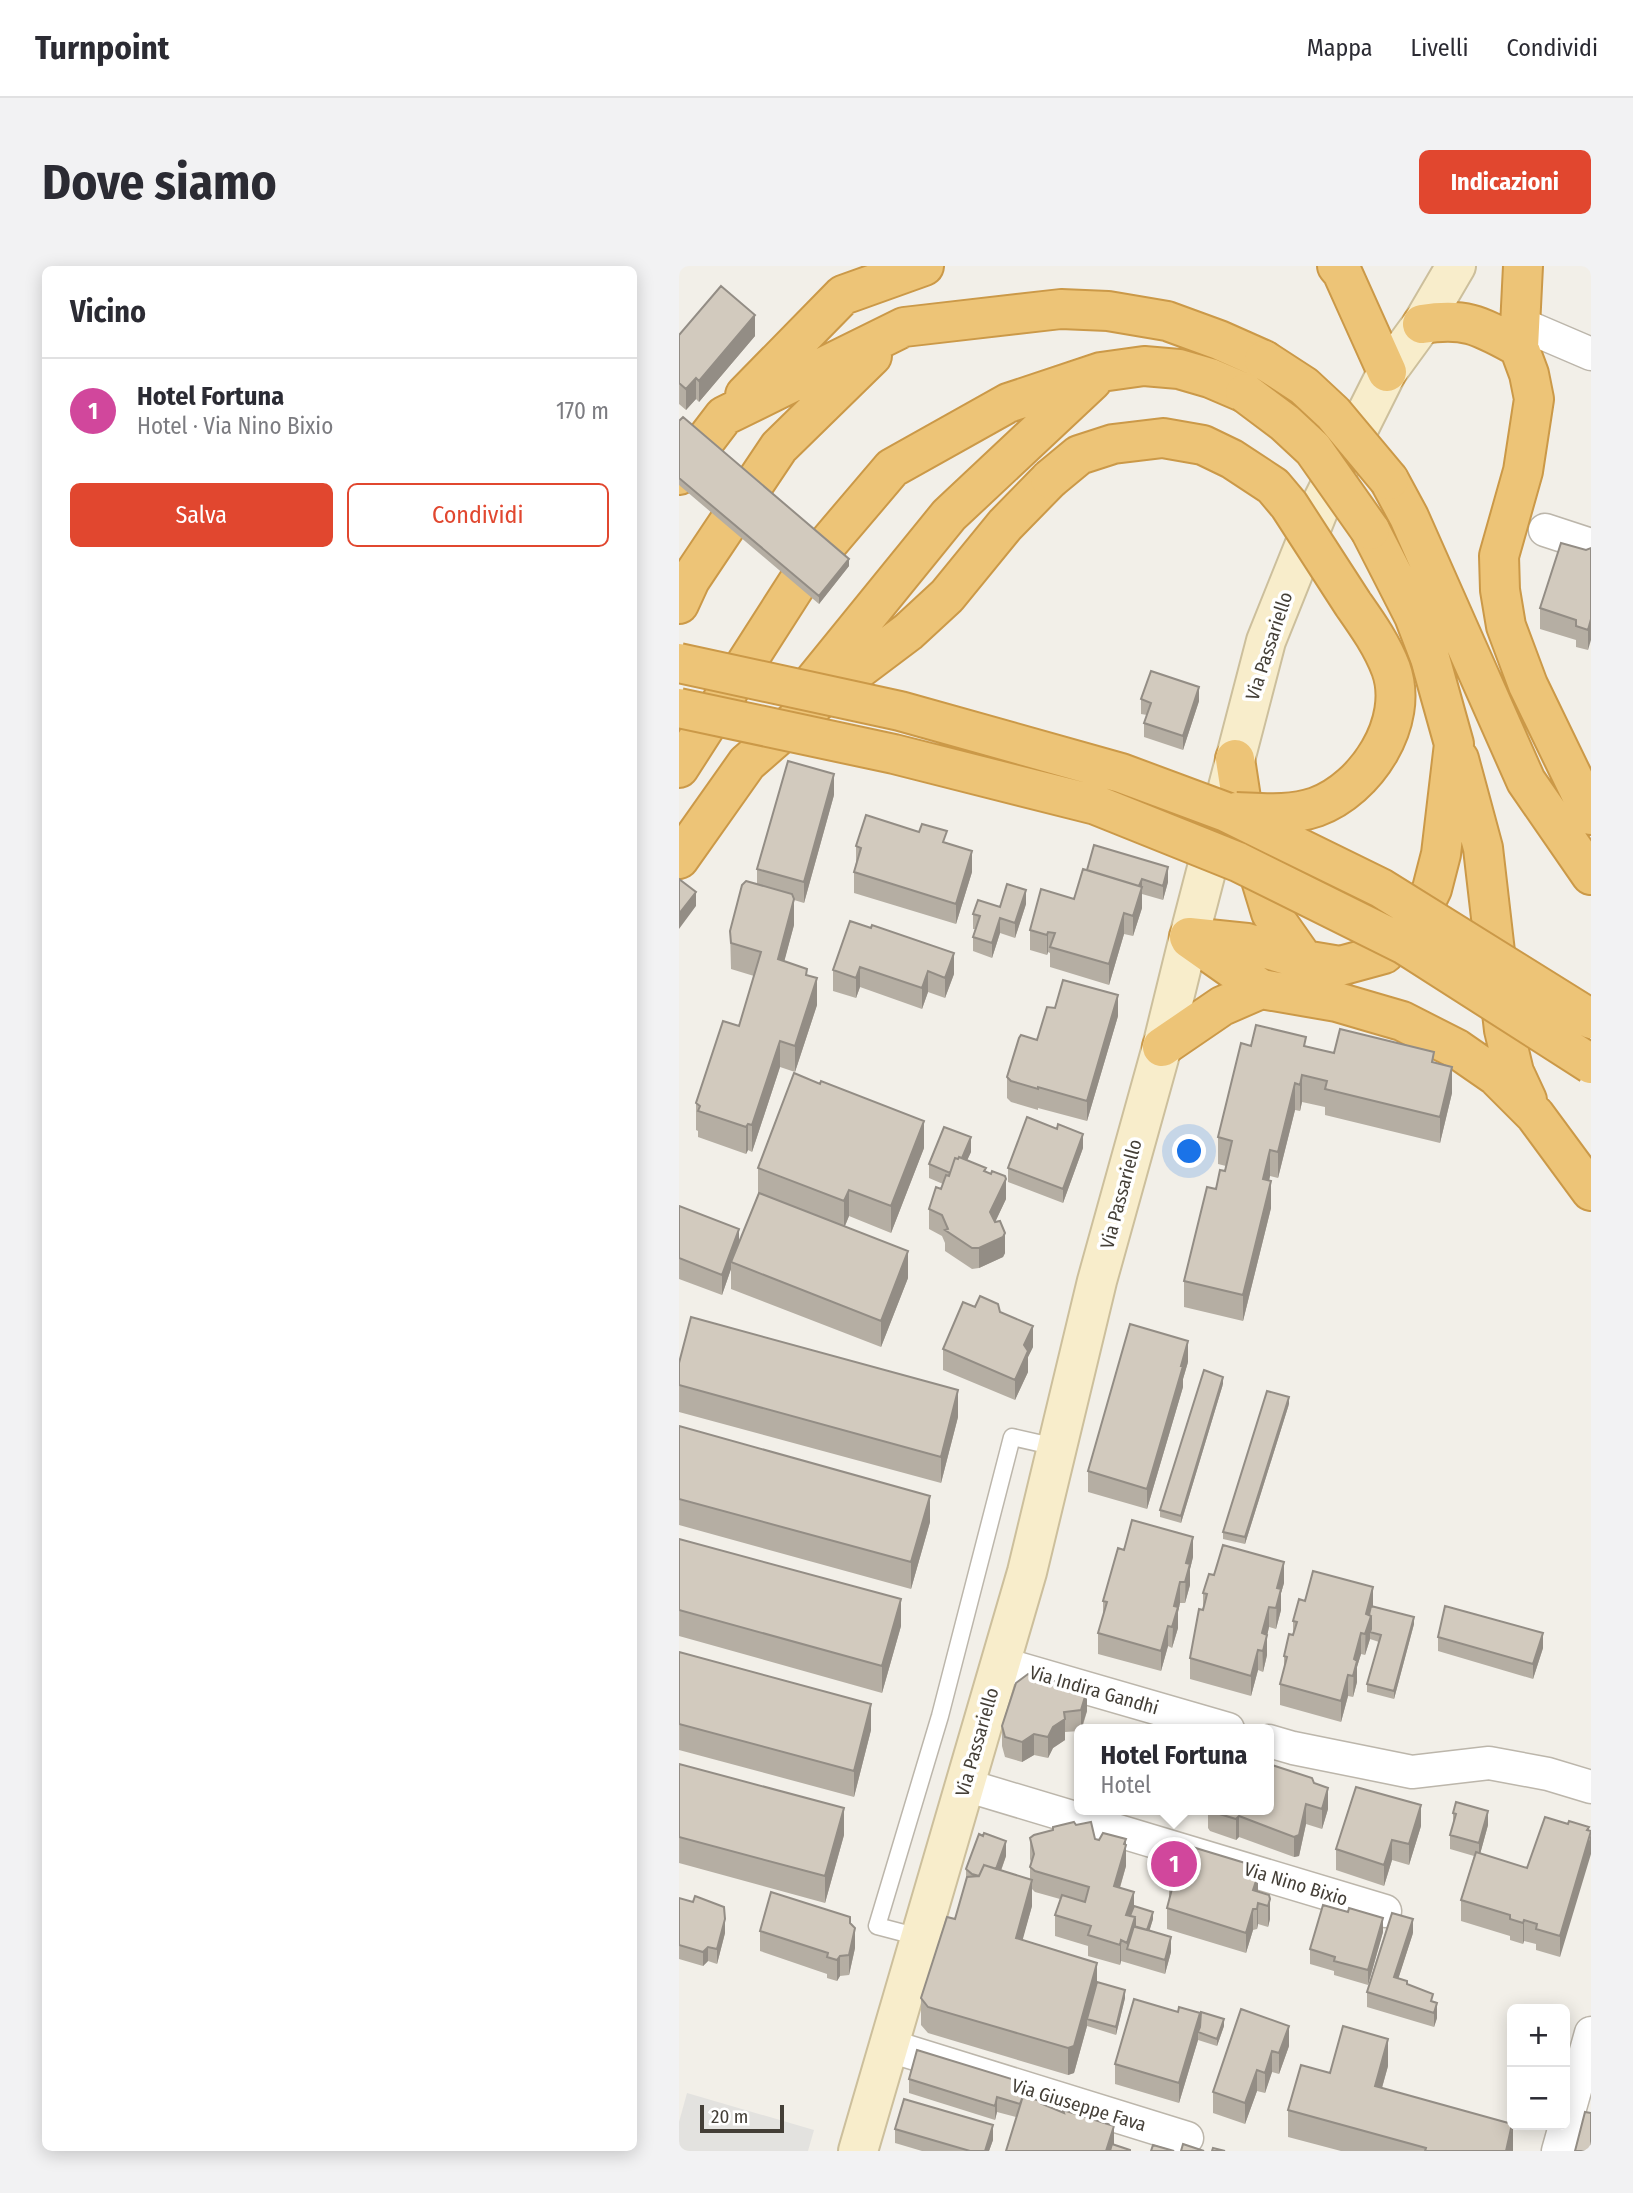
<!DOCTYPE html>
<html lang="it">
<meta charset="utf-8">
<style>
:root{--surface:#fff;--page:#f2f2f3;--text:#2b2b33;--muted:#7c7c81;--line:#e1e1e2;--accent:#e1472f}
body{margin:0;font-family:"Fira Sans Condensed",sans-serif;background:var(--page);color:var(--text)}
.controls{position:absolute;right:21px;bottom:21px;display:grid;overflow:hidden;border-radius:10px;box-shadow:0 4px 18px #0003}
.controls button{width:63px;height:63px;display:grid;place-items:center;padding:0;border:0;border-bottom:2px solid var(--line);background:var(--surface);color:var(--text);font:35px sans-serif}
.scale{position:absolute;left:21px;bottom:18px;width:84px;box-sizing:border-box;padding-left:7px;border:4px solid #443f37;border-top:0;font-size:19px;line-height:24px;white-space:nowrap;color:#443f37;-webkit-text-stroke:5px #fff;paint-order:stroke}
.you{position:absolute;left:511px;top:886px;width:24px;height:24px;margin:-18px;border:5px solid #fff;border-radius:50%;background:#1a73e8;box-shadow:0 0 0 10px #1a73e833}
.badge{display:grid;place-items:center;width:46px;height:46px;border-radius:50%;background:var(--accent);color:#fff;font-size:23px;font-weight:700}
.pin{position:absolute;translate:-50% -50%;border:4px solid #fff;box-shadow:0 2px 7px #0006}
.popup{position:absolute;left:395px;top:1458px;width:200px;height:91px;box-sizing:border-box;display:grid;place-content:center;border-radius:10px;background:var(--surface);filter:drop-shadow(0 2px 5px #0005);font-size:23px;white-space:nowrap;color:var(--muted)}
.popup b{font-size:26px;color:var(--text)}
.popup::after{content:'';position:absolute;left:50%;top:100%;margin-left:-14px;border:14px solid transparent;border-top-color:var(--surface)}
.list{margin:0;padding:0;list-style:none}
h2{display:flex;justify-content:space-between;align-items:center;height:91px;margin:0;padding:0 28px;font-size:30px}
h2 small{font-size:23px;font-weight:400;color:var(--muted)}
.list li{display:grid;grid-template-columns:46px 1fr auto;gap:21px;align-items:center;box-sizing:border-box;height:105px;padding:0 28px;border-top:2px solid var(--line)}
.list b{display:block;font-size:26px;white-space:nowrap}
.list p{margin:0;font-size:23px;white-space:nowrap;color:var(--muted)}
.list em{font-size:23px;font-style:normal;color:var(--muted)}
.actions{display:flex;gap:14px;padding:21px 28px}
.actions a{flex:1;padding:16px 0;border:2px solid var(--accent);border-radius:10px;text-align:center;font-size:24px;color:var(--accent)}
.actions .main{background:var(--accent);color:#fff}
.map{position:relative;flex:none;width:912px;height:1885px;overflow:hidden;border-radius:10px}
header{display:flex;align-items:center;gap:42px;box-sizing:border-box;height:98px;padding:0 35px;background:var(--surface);border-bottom:2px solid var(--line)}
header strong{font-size:33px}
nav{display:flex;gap:38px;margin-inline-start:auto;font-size:24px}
.intro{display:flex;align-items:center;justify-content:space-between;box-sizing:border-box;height:168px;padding:0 42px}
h1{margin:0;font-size:49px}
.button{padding:18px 32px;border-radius:10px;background:var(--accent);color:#fff;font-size:24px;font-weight:700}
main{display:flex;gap:42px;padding:0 42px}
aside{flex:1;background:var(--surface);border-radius:10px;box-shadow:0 4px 18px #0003}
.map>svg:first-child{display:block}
.parking{fill:#e3e2df}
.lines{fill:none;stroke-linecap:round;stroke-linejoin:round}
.lane-casing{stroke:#bcb6ab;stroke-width:19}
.street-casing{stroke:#bcb6ab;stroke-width:35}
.secondary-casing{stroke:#ccbf9c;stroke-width:42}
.highway-casing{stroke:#cb9948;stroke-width:42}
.lane{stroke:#fff;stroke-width:16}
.street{stroke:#fff;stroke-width:32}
.secondary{stroke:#f8edcb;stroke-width:38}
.highway{stroke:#edc477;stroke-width:38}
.highway-bridge-casing{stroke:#cb9948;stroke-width:42;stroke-linecap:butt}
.highway-bridge{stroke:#edc477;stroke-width:38}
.wall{fill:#b5aea3}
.shaded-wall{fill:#938d85}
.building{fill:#d2cabe;stroke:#938d85;stroke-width:2}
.labels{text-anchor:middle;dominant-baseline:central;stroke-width:7;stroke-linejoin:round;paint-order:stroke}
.street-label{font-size:19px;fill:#443f37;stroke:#fff}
</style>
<header>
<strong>Turnpoint</strong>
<nav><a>Mappa</a><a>Livelli</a><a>Condividi</a></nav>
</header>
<div class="intro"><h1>Dove siamo</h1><a class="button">Indicazioni</a></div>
<main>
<aside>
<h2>Vicino<small></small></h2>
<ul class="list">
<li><span class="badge" style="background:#d1479c">1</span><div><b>Hotel Fortuna</b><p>Hotel · Via Nino Bixio</p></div><em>170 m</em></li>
</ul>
<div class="actions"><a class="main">Salva</a><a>Condividi</a></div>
</aside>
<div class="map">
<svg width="912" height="1885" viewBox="0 0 912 1885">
<rect width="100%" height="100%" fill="#f2efe8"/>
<!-- parking -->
<path class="parking" d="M8,1827L135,1864L129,1885H0V1856Z"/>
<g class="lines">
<defs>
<path id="lane" d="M240,1671L198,1660L261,1450L333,1171L377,1181"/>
<path id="street" d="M842,58L912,88
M866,264L912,279
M321,1397L549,1463
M590,1475L614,1482L733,1506L810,1497L869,1508L912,1521
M286,1519L706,1645
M211,1780L508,1872
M879,1885L912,1767"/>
<path id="secondary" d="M179,1885L348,1306L418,1015L483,781L510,671L587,375L642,238L708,106L743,58L777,0"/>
<path id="highway" d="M658,0L663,6L708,106
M844,0L840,81L850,108L855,133L844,205L820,290L821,324L827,360L849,419L912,549
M743,58C788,51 801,60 840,81
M66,129L164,29L245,0
M0,209L45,150L225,61L382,43L429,45L488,55L540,74L585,94
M710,214L730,251L847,515L912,609
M0,338L11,314L100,181L193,90
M127,425L270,249L413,115
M556,493L567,565L592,647L625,694
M780,493L804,582L825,764L835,806L848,834
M0,502L128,302L213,202L329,137L422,106L465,100L500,103L531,112L566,127
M0,593L68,497L148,427L229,366L268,330L326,259L371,213
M510,671L568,677L625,694L661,700L705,688L737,656L753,623L762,588L775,478L751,392L735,350L691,264
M511,673L582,723L658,736L692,746L723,755L778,783L817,810L856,849L912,925
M483,781L543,740L582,723"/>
</defs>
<!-- lane casing -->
<use href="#lane" class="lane-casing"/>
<!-- street casing -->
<use href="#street" class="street-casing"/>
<!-- secondary casing -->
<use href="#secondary" class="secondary-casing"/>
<!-- highway casing -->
<use href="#highway" class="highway-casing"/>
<!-- lane -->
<use href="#lane" class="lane"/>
<!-- street -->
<use href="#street" class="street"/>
<!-- secondary -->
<use href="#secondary" class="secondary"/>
<!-- highway -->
<use href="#highway" class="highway"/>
<defs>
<path id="highway-bridge" d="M585,94L625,120L654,147L710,214
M566,127L606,157L634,183L691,264
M371,213L400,189L434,178L484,172L524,179L553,193L594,220L610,239C631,272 653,305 674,338C688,358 703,379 712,403C731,456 687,523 637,541C611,550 584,547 557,546
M0,397L221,445L442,507L547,546L702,622L912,753
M0,442L215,488L417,539L559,596L726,679L912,798"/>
</defs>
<!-- highway-bridge casing -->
<use href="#highway-bridge" class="highway-bridge-casing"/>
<!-- highway-bridge -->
<use href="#highway-bridge" class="highway-bridge"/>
</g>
<!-- wall -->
<path class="wall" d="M0,69L76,70L20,136L17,133L7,144L0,138Z
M0,155L170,300L140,338L0,219Z
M912,282L909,384L897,381V374L861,363V342L907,284Z
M462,433L520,435L504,484L465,471V457L468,449L462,448Z
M155,529L125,637L115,634V659L105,695L128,709L138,739L116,806L101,801L73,886L69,884L67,888L19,871V865L17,864V837L60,760L75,710L52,703L51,665L78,618V603Z
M268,577L293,606L277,658L175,627V606L177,597V580Z
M408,604L489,616L484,634L463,628V642L454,670L445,668L430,719L371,701V687L369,686L368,689L351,684V664L395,633Z
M347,638L336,672L321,667L313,692L294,685V671L296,663H294V648L321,641Z
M171,655L275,708L266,732L249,726L243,743L181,721L177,732L154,725V704Z
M439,750L408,855L359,842V844L332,836L328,832V811L358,774Z
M572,780H627L655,787L755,797L773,827L761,877L646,849V841L623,836L621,845L616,844L599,912L591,910L590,915L592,942L564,1055L505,1041V1015L537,923L546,905L547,900L539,898V871Z
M245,882L212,967L170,950L166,960L229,1012L202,1081L52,1023V1003L43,1029L0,1013V940L60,978L79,928V902Z
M404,882L384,937L329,916V902Z
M292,886L288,894L307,906L327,933L316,956L326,987L324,991L300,1002L293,1003L266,985V977L263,970L250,963V943L262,923L264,918L250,912V898Z
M296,1041L321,1046L354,1081L349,1091V1106L336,1134L264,1104V1083Z
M509,1096L504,1113V1121L468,1243L409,1226V1205Z
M0,1097L279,1151L262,1217L0,1146Z
M544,1118L502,1257L481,1251V1244Z
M610,1138L566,1278L544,1273V1266Z
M0,1160L251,1256L232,1323L0,1259Z
M0,1273L222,1360L203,1427L0,1370Z
M445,1284L514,1291L511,1303V1319L506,1337H501L499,1346V1362L493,1382L489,1380L482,1405L419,1388V1367L424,1351V1335Z
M535,1309L605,1317L602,1327V1344L597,1363L590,1361L588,1370V1389L584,1406L579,1404L572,1430L511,1413V1392L524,1341V1327Z
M626,1335L694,1340L735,1358L715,1433L688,1426V1418L700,1376L691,1373L686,1389L682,1388L678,1401V1416L674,1431L669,1430L662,1456L601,1439V1418L605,1404V1390L614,1369V1355Z
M759,1371L864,1382L854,1413L759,1385Z
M0,1386L192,1464L175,1531L0,1484Z
M337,1417L408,1445L403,1463H401V1465L386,1466V1474L374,1482L369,1492L355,1489L343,1496L326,1491L323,1480V1460Z
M0,1498L165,1569L146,1637L0,1597Z
M635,1517L649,1543L643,1563L627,1558L620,1590L615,1591L560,1571L557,1574L531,1565L529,1562V1544H590Z
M774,1547L809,1559L801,1588L848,1602L889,1558L881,1691L857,1684V1678L845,1675L844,1678L831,1674V1670L782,1655V1634L795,1590L771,1583V1569L774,1561Z
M397,1559L416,1573L447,1579V1600L441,1622L455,1640L474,1653L470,1665L492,1686L486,1708L442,1695L441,1699L409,1690V1680L376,1670V1649L381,1633L356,1626L353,1623V1640L343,1674L446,1732L437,1769L408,1760L395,1807L389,1809L249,1767L242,1759V1732L276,1653L287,1613V1603L304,1570L327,1590L322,1605L351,1613V1601L352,1597L351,1593V1572Z
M742,1560L730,1599L713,1594L705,1620L657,1604V1583Z
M506,1596L576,1607L579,1626L590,1629L591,1653L589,1661L579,1658L578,1663L574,1664L567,1687L488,1663V1642L490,1634V1606Z
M0,1632L46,1667L38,1698L29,1695L24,1700L0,1693Z
M669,1646L704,1666L689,1719L655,1709V1705L631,1698V1683Z
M171,1657L176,1682L170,1709L161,1710L158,1715L148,1712V1708L81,1685V1665Z
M734,1667L719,1713L754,1736L758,1752L755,1761L688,1741V1726Z
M455,1733L545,1760L538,1780L519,1774L500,1837L436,1818V1798Z
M562,1743L610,1780L600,1808L593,1806L586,1827L578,1825L566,1858L534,1847V1826Z
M709,1800L703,1822L834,1859V1885H662L609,1871V1844L651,1807Z
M230,1813L349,1831L384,1847V1844L435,1860L337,1851L318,1846L316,1854L230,1827Z
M216,1863L314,1874L310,1885H243L216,1877Z"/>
<!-- shaded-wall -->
<path class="shaded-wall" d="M76,49V70L20,136V115Z
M17,112V133L7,144V123Z
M170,293V300L140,338V330Z
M912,353V374L909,384V364Z
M520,421V435L504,484V470Z
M155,508V529L125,637V616Z
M293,585V606L277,658V638Z
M489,601V616L484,634V620Z
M463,613V642L454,670V650L458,626Z
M347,624V638L336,672V657Z
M17,626V640L0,663V648Z
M115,633V659L99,719V693Z
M445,647V668L430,719V698Z
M321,652V667L313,692V677Z
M369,666V686L368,689V669Z
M275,687V708L266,732V712Z
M181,701V721L177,732V712Z
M249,705V726L243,743V722Z
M138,712V739L116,806V780Z
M439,729V750L408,855V835Z
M101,775V801L73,886V859Z
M773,801V827L761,877V851Z
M623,809V836L621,845V819Z
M616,817V844L599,912V886Z
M245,855V882L212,967V940Z
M69,858V884L67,888V861Z
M404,868V882L384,937V923Z
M292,871V886L279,914V900Z
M591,884V910L584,940V913Z
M327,913V933L311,967V946Z
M592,915V942L564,1055V1029Z
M170,924V950L165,962V935Z
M60,963V984L52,996V1003L43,1029V1009Z
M326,967V987L324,991L300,1002V982Z
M229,985V1012L202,1081V1055Z
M354,1060V1081L349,1091V1106L336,1134V1114L345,1079Z
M509,1075V1096L504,1113V1121L468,1243V1223Z
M544,1111V1118L502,1257V1250Z
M279,1124V1151L262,1217V1191Z
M610,1131V1138L566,1278V1271Z
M251,1230V1256L232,1323V1296Z
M514,1271V1291L511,1303V1319L506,1337L507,1297Z
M605,1296V1317L602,1327V1344L597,1363L598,1322Z
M501,1316V1337L499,1346V1362L493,1382L495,1340Z
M694,1321V1342L692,1366H691V1373L686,1389L687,1348Z
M222,1333V1360L203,1427V1400Z
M590,1341V1361L588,1370V1389L584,1406L583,1367Z
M735,1351V1358L715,1433V1425Z
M489,1360V1380L482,1405V1385Z
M682,1367V1388L678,1401V1416L674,1431L675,1393Z
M864,1367V1382L854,1413V1398Z
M579,1384V1404L572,1430V1410Z
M669,1409V1430L662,1456V1435Z
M408,1424V1445L402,1463V1444Z
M192,1438V1464L175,1531V1505Z
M386,1453V1474L374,1482L369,1492V1471L374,1461Z
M355,1468V1489L343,1496V1476Z
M649,1522V1543L643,1563V1543Z
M627,1538V1558L620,1590L615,1591V1571Z
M742,1539V1560L730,1599V1578Z
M165,1542V1569L146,1637V1610Z
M809,1545V1559L800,1592V1577Z
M560,1550V1571L557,1574V1553Z
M910,1561V1575L912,1567V1588L881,1691V1670Z
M447,1573V1600L435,1641V1620Z
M713,1574V1594L705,1620V1599Z
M327,1575V1590L313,1629V1614Z
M576,1600V1619L579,1609V1629L574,1645V1664L567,1687V1667L574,1606Z
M353,1614V1640L337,1698V1672Z
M455,1626V1647L447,1662V1649Z
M591,1633V1653L589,1661V1640Z
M579,1637V1658L578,1663V1643Z
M474,1646V1653L467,1676V1668Z
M456,1651V1672L448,1683V1697V1677Z
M704,1652V1666L689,1719V1704Z
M46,1653V1667L38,1698V1683Z
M734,1653V1667L715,1726V1711Z
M845,1654V1675L844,1678V1657Z
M176,1662V1682L170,1709V1689Z
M492,1671V1686L486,1708V1694Z
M442,1674V1695L441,1699V1679Z
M29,1681V1695L24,1700V1686Z
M161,1690V1710L158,1715V1694Z
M418,1697V1723L408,1753V1760L395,1807L389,1809V1782Z
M446,1724V1732L437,1769V1761Z
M758,1737V1752L755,1761V1747Z
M521,1747V1767L519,1766V1774L500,1837V1817Z
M545,1753V1760L538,1780V1773Z
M610,1760V1780L600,1808V1787Z
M709,1773V1800L696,1846V1820Z
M593,1785V1806L586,1827V1807Z
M578,1804V1825L566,1858V1837Z
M349,1818V1833L342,1838Z
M318,1831V1846L316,1854V1840Z
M314,1859V1874L310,1885H306Z
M834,1859V1885H827Z
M435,1860V1881L433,1885H427Z"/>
<!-- building -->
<path class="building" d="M42,20L76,49L20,115L17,112L7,123L0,117V69Z
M4,151L170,293L140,330L0,212V155Z
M882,277L907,284L912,282V353L909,364L897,360V354L861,342Z
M472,405L520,421L504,470L465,457L472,437L462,433Z
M109,495L155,508L125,616L78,603Z
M187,549L240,566L243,558L268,565L264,576L293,585L277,638L175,606L182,582L177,580Z
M415,579L489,601L484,620L463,613L460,620L408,604Z
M404,603L463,621L454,650L445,647L430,698L371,681L376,667L369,666L368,669L351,664L362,623L395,633Z
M0,613L17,626L0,648Z
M67,615L113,628L115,633L99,693L128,703L127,709L138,712L116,780L101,775L73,859L69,858L67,861L19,845L21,840L17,837L44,755L60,760L82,686L52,677L51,665L63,619Z
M328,618L347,624L336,657L321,652L313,677L294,671L301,650L294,648L299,634L321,641Z
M171,655L192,662L193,659L275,687L266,712L249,705L243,722L181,701L177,712L154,704Z
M384,714L439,729L408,835L359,821V823L332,815L328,811L340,772L342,769L358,774L368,741L376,742Z
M577,759L627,771L625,780L655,787L661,763L755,786L753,796L773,801L761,851L646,823L648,815L623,809L621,819L616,817L599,886L591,884L584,913L592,915L564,1029L505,1015L528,921L537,923L541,904L546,905L553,875L539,871L562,777L572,780Z
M115,807L141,818L142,815L245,855L212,940L170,924L165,935L79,902Z
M348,851L378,863L379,858L404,868L384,923L329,902Z
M265,861L292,871L283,892L280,891L279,893L276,892L271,907L250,898Z
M280,891L307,902L305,905L312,908L313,905L326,910L327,913L311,946L316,956L321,955L326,967L324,971L300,982H293L266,964L269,963L263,949L250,943L257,921L262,923L267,909L270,910L276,892L279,893Z
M80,927L229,985L202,1055L52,996Z
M0,940L60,963L43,1009L0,992Z
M301,1030L319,1038L321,1046L354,1060L345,1079L349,1085L336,1114L264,1083L284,1036L296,1041Z
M12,1051L279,1124L262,1191L0,1119V1097Z
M451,1058L509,1075L502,1100H504L468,1223L409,1205Z
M525,1104L544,1111L502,1250L481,1244Z
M588,1125L610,1131L566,1271L544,1266Z
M0,1160L251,1230L232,1296L0,1233Z
M453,1254L514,1271L507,1297L511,1298L506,1316H501L495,1340L499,1341L493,1361L489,1360L482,1385L419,1367L428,1336L424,1335L439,1282L445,1284Z
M0,1273L222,1333L203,1400L0,1344Z
M544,1279L605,1296L598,1322L602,1323L597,1342L590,1341L583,1367L588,1369L584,1385L579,1384L572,1410L511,1392L520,1343L524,1344L528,1328L524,1327L530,1308L535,1309Z
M634,1305L694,1321L687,1348L692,1350L686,1368L682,1367L675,1393L678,1395L674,1410L669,1409L662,1435L601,1418L608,1391L605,1390L610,1368L614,1369L618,1356L614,1355L620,1333L626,1335Z
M692,1340L735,1351L715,1425L688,1418L702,1369L691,1366L692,1363V1350L690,1349Z
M766,1340L864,1367L854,1398L759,1371Z
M0,1386L192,1438L175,1505L0,1458Z
M349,1408L408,1424L402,1444L385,1446L386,1453L374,1461L369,1471L355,1468L343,1476L326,1471L323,1460L337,1417Z
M0,1498L165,1542L146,1610L0,1571Z
M590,1498L633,1512L635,1517L649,1522L643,1543L627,1538L620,1569L615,1571L560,1550L557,1553L531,1545L530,1544H590Z
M677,1521L742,1539L730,1578L713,1574L705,1599L657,1583Z
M777,1536L809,1545L800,1577L771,1569L777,1548L774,1547Z
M866,1551L889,1558L890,1555L910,1561L908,1564L912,1565L881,1670L857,1663L858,1658L845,1654L844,1657L831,1653V1649L782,1634L797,1586L848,1602Z
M395,1556L397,1559L412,1556L416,1573L420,1574L424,1567L447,1573L445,1578L447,1579L435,1620L455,1626L447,1649L456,1651L448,1677L442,1674L441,1679L409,1669L412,1660L376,1649L383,1629L406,1636L410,1621L356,1605L351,1601L355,1588L351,1572L355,1569L374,1564V1561Z
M305,1567L327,1575L317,1603L305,1599L300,1610L293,1608L287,1603L300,1568L304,1570Z
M510,1580L576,1600L574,1606L579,1609L574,1624L590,1629L591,1633L589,1640L579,1637L578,1643H574L567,1667L488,1642L494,1619L490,1613V1606L495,1592L506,1596Z
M305,1599L353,1614L337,1672L418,1697L395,1780L389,1782L249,1741L242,1732L268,1651L276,1653L288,1611L300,1610Z
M92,1626L171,1651V1657L176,1662L170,1689L161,1690L158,1694L148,1691L149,1687L81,1665Z
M16,1630L45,1641L46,1653L38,1683L29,1681L24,1686L0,1679V1632L14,1636Z
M644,1639L669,1646L670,1642L704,1652L689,1704L655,1695L656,1691L631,1683Z
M455,1640L474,1646L468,1664L456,1661V1651L451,1650Z
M713,1647L734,1653L715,1711L728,1715V1718L754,1728L752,1735L758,1737L755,1747L688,1726Z
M455,1660L492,1671L486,1694L448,1683Z
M418,1716L446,1724L437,1761L408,1753Z
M455,1733L499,1746L500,1741L521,1747L500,1817L436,1798Z
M562,1743L610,1760L600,1787L593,1785L586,1807L578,1804L566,1837L534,1826Z
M522,1746L545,1753L538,1773L519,1766L521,1761Z
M664,1760L709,1773L696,1820L833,1858L827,1885H746L747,1882L609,1844L622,1799L651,1807Z
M238,1784L349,1818L345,1830H344L341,1838L318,1831L316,1840L230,1813Z
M344,1830L365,1836L363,1838L385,1847L384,1844L435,1860L427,1885H327Z
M225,1833L314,1859L306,1885H291L216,1863Z
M906,1846L912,1847V1885H896Z
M433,1878L451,1884V1885H431Z
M504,1878L525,1885H502Z
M474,1879L495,1885H472Z
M534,1882L546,1885H533Z"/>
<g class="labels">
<!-- street labels -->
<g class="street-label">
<text transform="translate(590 380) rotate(-72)">Via Passariello</text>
<text transform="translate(442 928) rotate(-75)">Via Passariello</text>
<text transform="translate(415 1424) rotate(16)">Via Indira Gandhi</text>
<text transform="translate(298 1476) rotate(-74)">Via Passariello</text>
<text transform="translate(617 1618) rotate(17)">Via Nino Bixio</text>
<text transform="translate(400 1839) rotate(17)">Via Giuseppe Fava</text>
</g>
</g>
</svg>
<div class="controls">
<button>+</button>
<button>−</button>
</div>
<div class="scale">20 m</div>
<div class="you"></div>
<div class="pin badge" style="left:495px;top:1598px;background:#d1479c">1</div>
<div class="popup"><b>Hotel Fortuna</b>Hotel</div>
</div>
</main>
